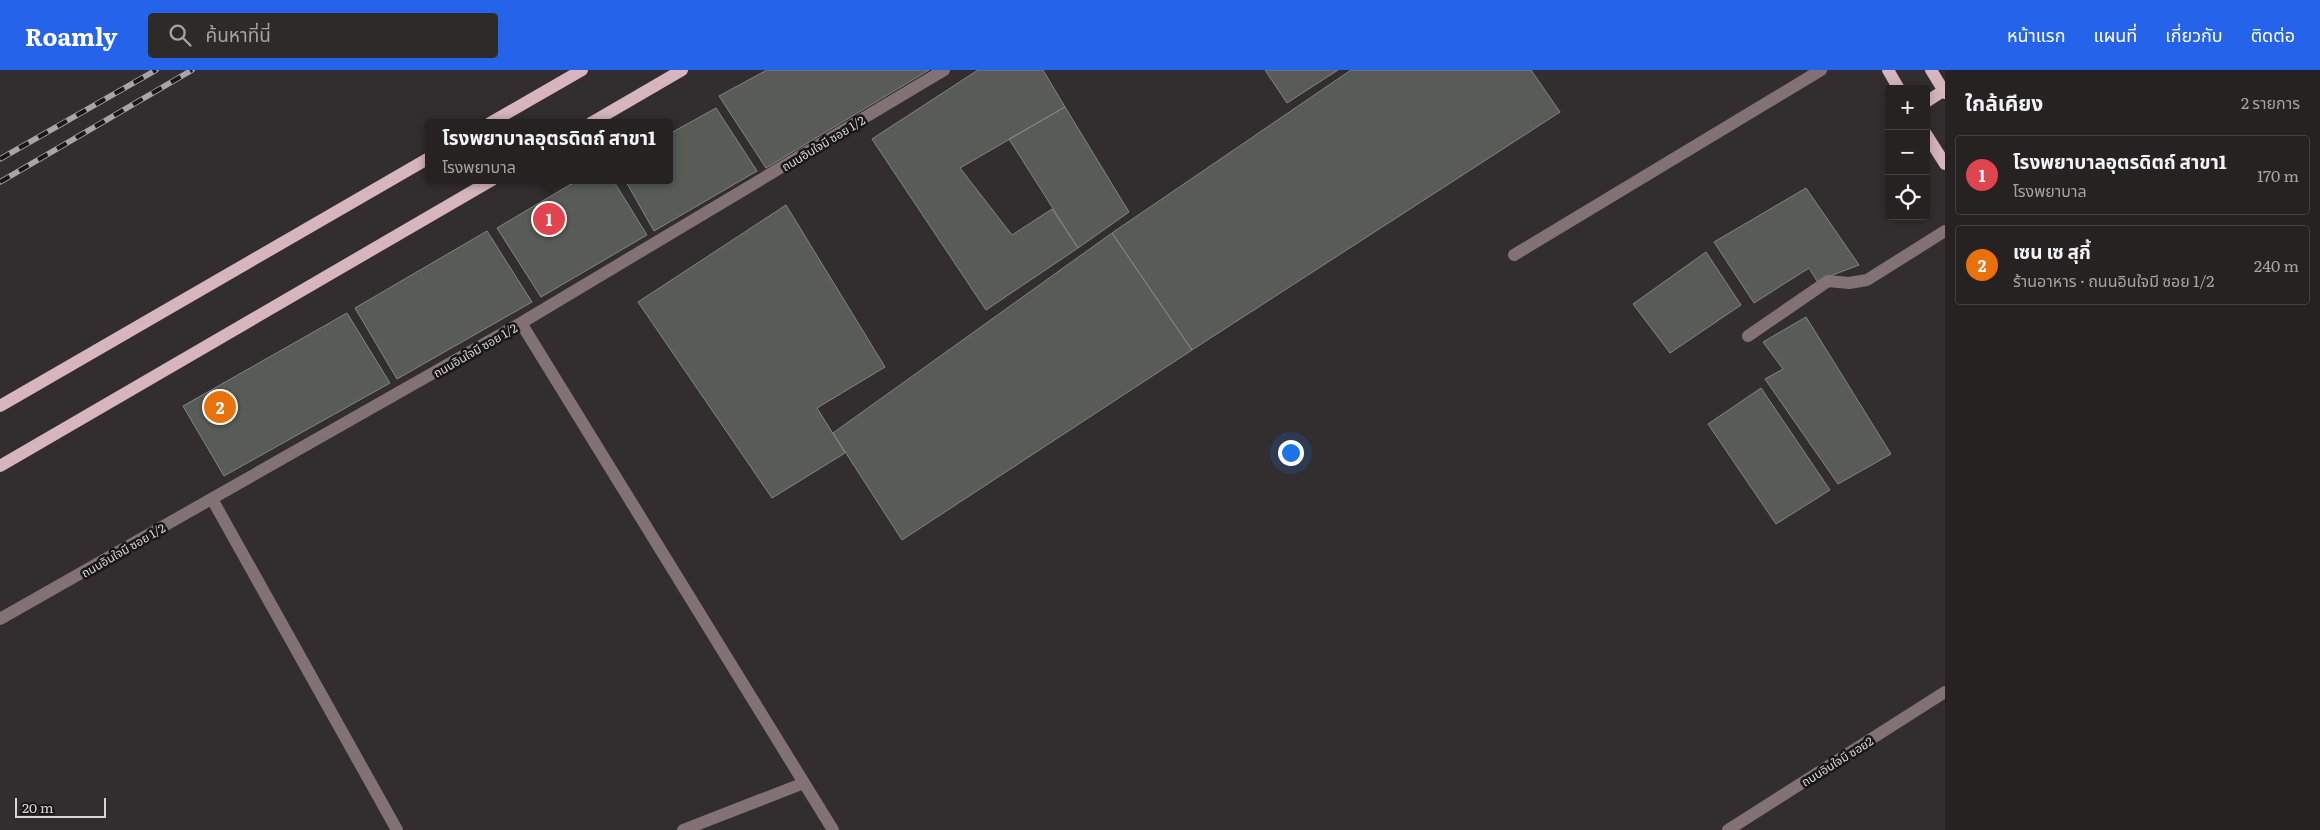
<!DOCTYPE html>
<html lang="th">
<meta charset="utf-8">
<style>
:root{--surface:#262222;--page:#2e2a2a;--text:#f1f3f6;--muted:#a4a4a5;--line:#423f40;--accent:#2563eb}
body{margin:0;font-family:Literata,"Noto Sans Thai",serif;background:var(--page);color:var(--text)}
.controls{position:absolute;right:15px;top:15px;display:grid;overflow:hidden;border-radius:5px;box-shadow:0 2px 12px #0003}
.controls button{width:45px;height:45px;display:grid;place-items:center;padding:0;border:0;border-bottom:1px solid var(--line);background:var(--surface);color:var(--text);font:25px sans-serif}
.scale{position:absolute;left:15px;bottom:12px;width:91px;box-sizing:border-box;padding-left:5px;border:2px solid #d8d5d6;border-top:0;font-size:14px;line-height:18px;white-space:nowrap;color:#d8d5d6;-webkit-text-stroke:4px #181617;paint-order:stroke}
.you{position:absolute;left:1290px;top:382px;width:18px;height:18px;margin:-12px;border:4px solid #fff;border-radius:50%;background:#1a73e8;box-shadow:0 0 0 8px #1a73e833}
.badge{display:grid;place-items:center;width:32px;height:32px;border-radius:50%;background:var(--accent);color:#fff;font-size:16px;font-weight:700}
.pin{position:absolute;translate:-50% -50%;border:2px solid #fff;box-shadow:0 1px 5px #0006}
.popup{position:absolute;left:425px;top:49px;width:248px;height:65px;box-sizing:border-box;display:grid;place-content:center;border-radius:5px;background:var(--surface);filter:drop-shadow(0 1px 4px #0005);font-size:16px;white-space:nowrap;color:var(--muted)}
.popup b{font-size:19px;color:var(--text)}
.popup::after{content:'';position:absolute;left:50%;top:100%;margin-left:-10px;border:10px solid transparent;border-top-color:var(--surface)}
.list{margin:0;padding:0;list-style:none}
h2{display:flex;justify-content:space-between;align-items:center;height:65px;margin:0;padding:0 20px;font-size:21px}
h2 small{font-size:16px;font-weight:400;color:var(--muted)}
.list li{display:grid;grid-template-columns:32px 1fr auto;gap:15px;align-items:center;box-sizing:border-box;height:80px;margin:0 10px 10px;padding:0 10px;border:1px solid var(--line);border-radius:5px}
.list b{display:block;font-size:19px;white-space:nowrap}
.list p{margin:0;font-size:16px;white-space:nowrap;color:var(--muted)}
.list em{font-size:16px;font-style:normal;color:var(--muted)}
.icon{flex:none;width:28px;height:28px;fill:none;stroke:currentColor;stroke-width:2;stroke-linecap:round;stroke-linejoin:round}
.map{position:relative;flex:none;width:1945px;height:760px;overflow:hidden}
header{display:flex;align-items:center;gap:30px;box-sizing:border-box;height:70px;padding:0 25px;background:var(--accent);color:#fff}
header strong{font-size:24px}
nav{display:flex;gap:28px;margin-inline-start:auto;font-size:18px}
.search{width:350px;height:45px;background:var(--page);display:flex;align-items:center;gap:12px;box-sizing:border-box;padding:0 18px;border-radius:5px;color:var(--muted);font-size:19px}
main{display:flex}
aside{flex:1;background:var(--surface)}
.map>svg:first-child{display:block}
.building{fill:#595b57;stroke:#838681}
.lines{fill:none;stroke-linecap:round;stroke-linejoin:round}
.minor{stroke:#827275;stroke-width:12}
.major{stroke:#d6b5bc;stroke-width:12}
.rail-casing{stroke:#a9a5a6;stroke-width:5.5}
.rail{stroke:#181617;stroke-width:4;stroke-dasharray:11;stroke-linecap:butt}
.labels{text-anchor:middle;dominant-baseline:central;stroke-width:5;stroke-linejoin:round;paint-order:stroke}
.street-label{font-size:12px;fill:#d8d5d6;stroke:#181617}
</style>
<header>
<strong>Roamly</strong>
<div class="search"><svg class="icon" aria-label="search" viewBox="0 0 24 24"><circle cx="10" cy="10" r="6"/><path d="M15 15l6 6"/></svg>ค้นหาที่นี่</div>
<nav><a>หน้าแรก</a><a>แผนที่</a><a>เกี่ยวกับ</a><a>ติดต่อ</a></nav>
</header>
<main>
<div class="map">
<svg width="1945" height="760" viewBox="0 0 1945 760">
<rect width="100%" height="100%" fill="#322d2e"/>
<!-- building -->
<path class="building" d="M767,0H929L766,98L719,26Z
M978,0H1043L1065,37L960,98L1012,165L1052,139L1078,178L986,240L872,69Z
M1265,0H1338L1287,33Z
M1351,0H1531L1560,42L1192,280L1112,163Z
M1065,37L1129,142L1078,178L1009,69Z
M716,38L757,101L654,161L625,110H669V64Z
M578,110H613L647,165L541,227L497,158Z
M1806,118L1859,195L1817,211L1809,198L1754,233L1714,172Z
M786,135L885,297L817,338L845,383L772,428L638,232Z
M487,161L532,232L397,309L355,238Z
M1112,163L1192,280L902,470L833,363Z
M1706,182L1741,235L1670,283L1633,234Z
M347,243L390,313L224,406L183,336Z
M1806,247L1891,384L1838,414L1765,309L1783,299L1763,272Z
M1761,318L1830,420L1776,454L1708,354Z"/>
<g class="lines">
<!-- minor -->
<path class="minor" d="M1514,185L1821,0
M521,253L833,760
M1748,266L1828,211L1849,213L1867,210L1945,161
M212,429L397,760
M0,549L521,253L944,0
M683,760L804,713
M1728,760L1945,622"/>
<!-- major -->
<path class="major" d="M1888,0L1899,19
M1931,0L1945,23
M1926,32L1943,21
M490,53L582,0
M591,53L682,0
M1926,64L1945,94
M0,336L429,88
M0,396L492,110"/>
<defs>
<path id="rail" d="M0,89L156,0
M0,112L192,0"/>
</defs>
<!-- rail casing -->
<use href="#rail" class="rail-casing"/>
<!-- rail -->
<use href="#rail" class="rail"/>
</g>
<g class="labels">
<!-- street labels -->
<g class="street-label">
<text transform="translate(823 73) rotate(-31)">ถนนอินใจมี ซอย 1/2</text>
<text transform="translate(475 280) rotate(-30)">ถนนอินใจมี ซอย 1/2</text>
<text transform="translate(123 480) rotate(-30)">ถนนอินใจมี ซอย 1/2</text>
<text transform="translate(1837 691) rotate(-32)">ถนนอินใจมี ซอย2</text>
</g>
</g>
</svg>
<div class="controls">
<button>+</button>
<button>−</button>
<button><svg class="icon" aria-label="locate" viewBox="0 0 24 24"><circle cx="12" cy="12" r="6"/><path d="M12 2v4M12 18v4M2 12h4M18 12h4"/></svg></button>
</div>
<div class="scale">20 m</div>
<div class="you"></div>
<div class="pin badge" style="left:549px;top:149px;background:#e0444e">1</div>
<div class="popup"><b>โรงพยาบาลอุตรดิตถ์ สาขา1</b>โรงพยาบาล</div>
<div class="pin badge" style="left:220px;top:337px;background:#e8710a">2</div>
</div>
<aside>
<h2>ใกล้เคียง<small>2 รายการ</small></h2>
<ul class="list">
<li><span class="badge" style="background:#e0444e">1</span><div><b>โรงพยาบาลอุตรดิตถ์ สาขา1</b><p>โรงพยาบาล</p></div><em>170 m</em></li>
<li><span class="badge" style="background:#e8710a">2</span><div><b>เซน เซ สุกี้</b><p>ร้านอาหาร · ถนนอินใจมี ซอย 1/2</p></div><em>240 m</em></li>
</ul>
</aside>
</main>
